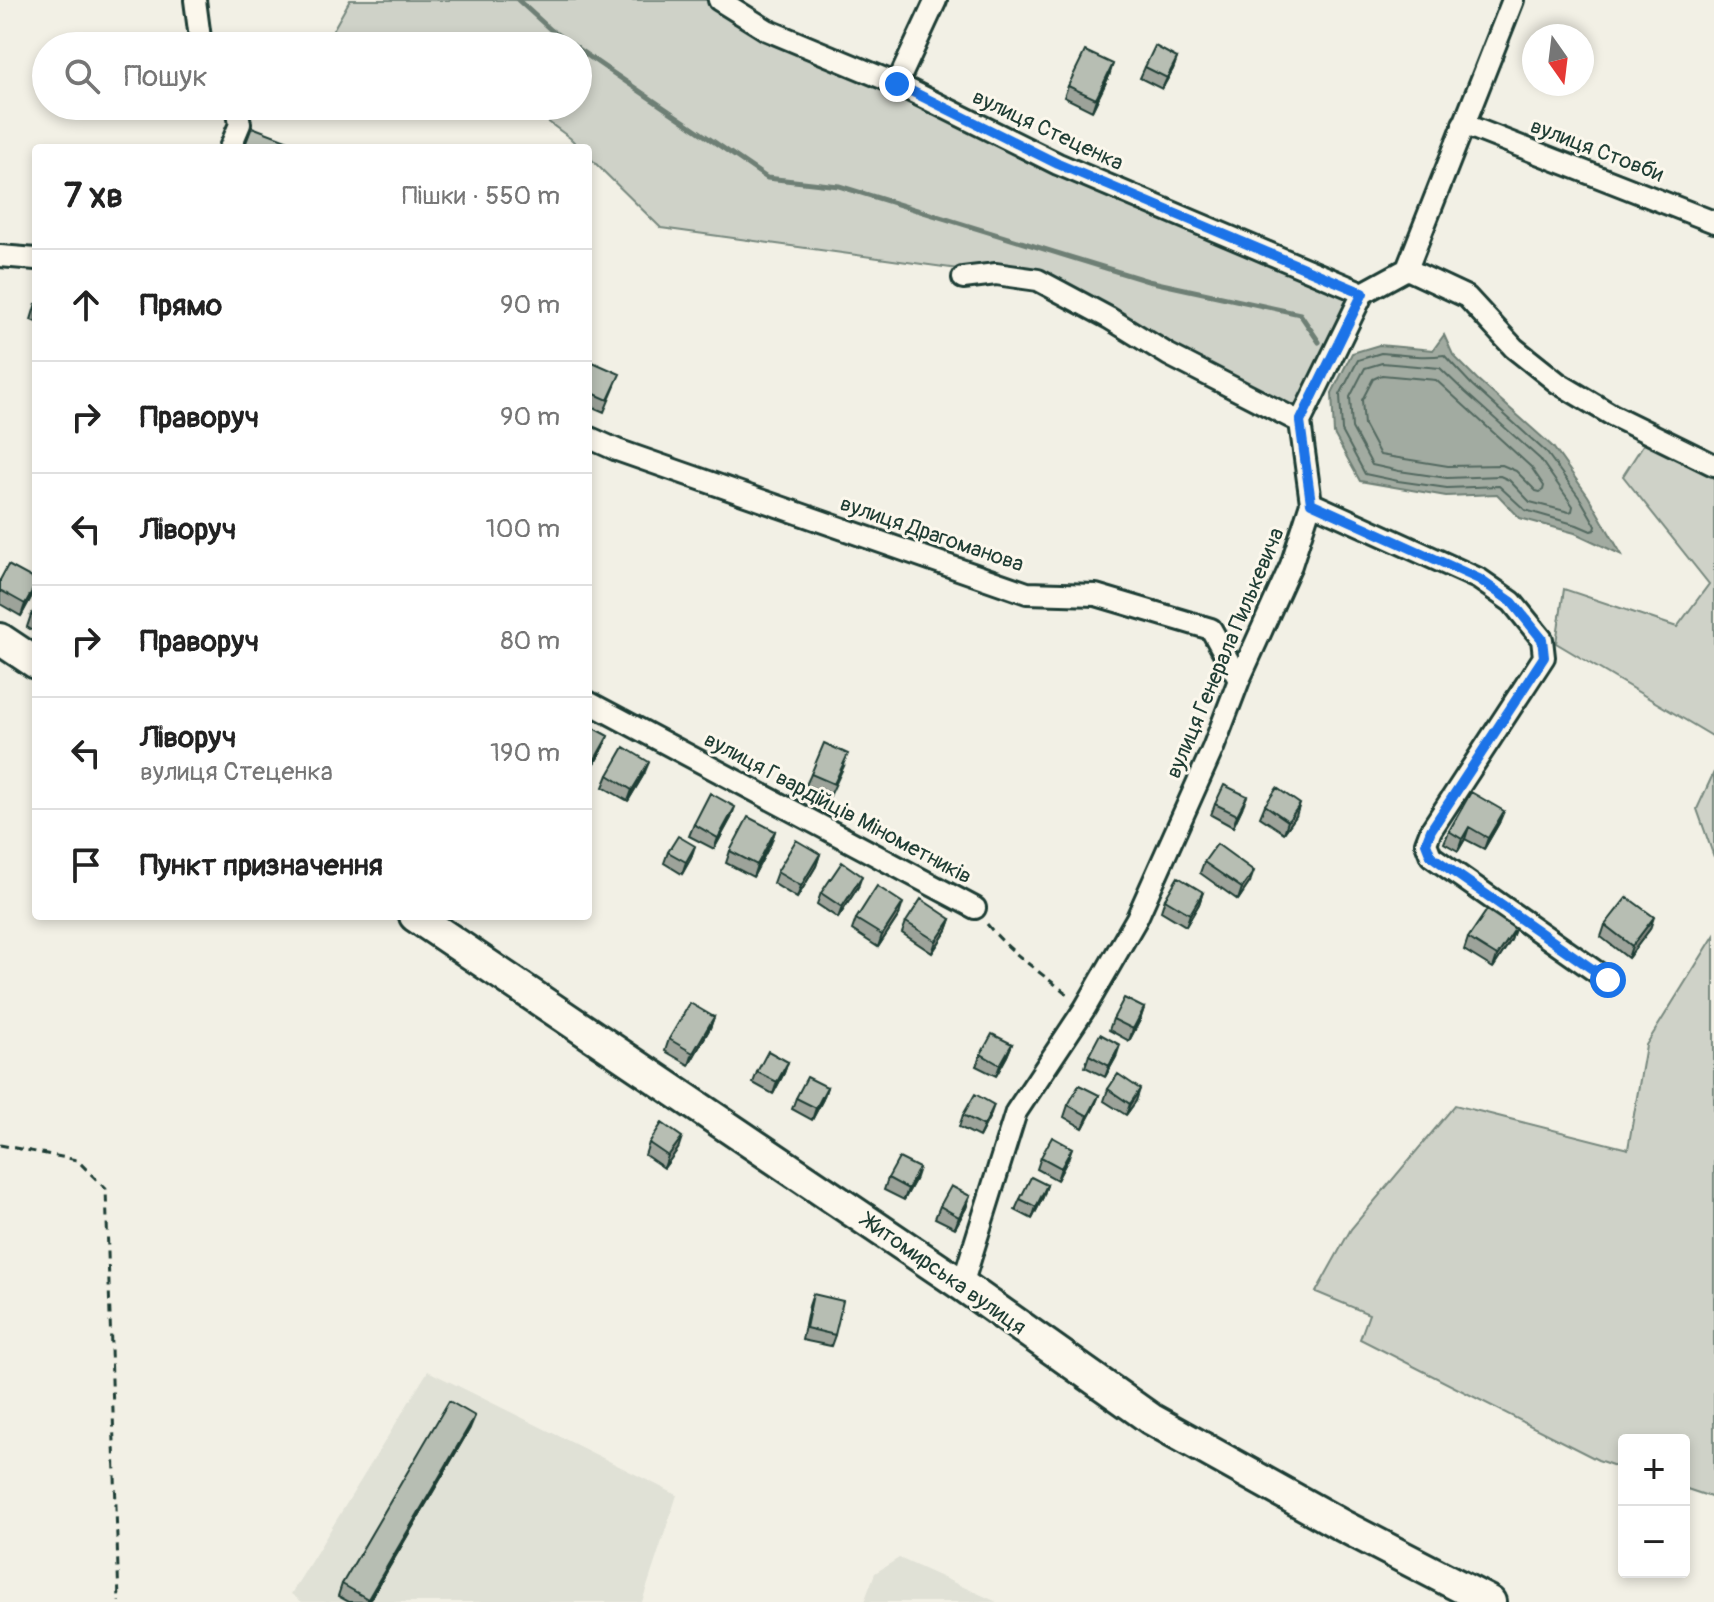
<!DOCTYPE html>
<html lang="uk">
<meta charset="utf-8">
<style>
:root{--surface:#fff;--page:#f6f6f6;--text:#222;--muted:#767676;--line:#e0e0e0}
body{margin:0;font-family:Pangolin,sans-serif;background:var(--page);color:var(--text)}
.controls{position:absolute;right:24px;bottom:24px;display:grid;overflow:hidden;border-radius:8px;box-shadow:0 4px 12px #0003}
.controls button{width:72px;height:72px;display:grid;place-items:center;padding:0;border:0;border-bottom:2px solid var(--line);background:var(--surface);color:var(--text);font:40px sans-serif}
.compass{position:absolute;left:1522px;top:24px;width:72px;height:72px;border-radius:50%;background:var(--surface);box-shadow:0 4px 12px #0003;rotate:166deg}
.stop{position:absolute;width:24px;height:24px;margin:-18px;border:6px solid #1a73e8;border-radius:50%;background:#fff}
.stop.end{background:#1a73e8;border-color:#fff;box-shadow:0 2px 8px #0008}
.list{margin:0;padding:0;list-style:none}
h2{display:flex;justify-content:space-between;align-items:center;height:104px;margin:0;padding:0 32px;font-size:34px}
h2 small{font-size:26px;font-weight:400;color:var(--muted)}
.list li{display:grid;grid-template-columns:52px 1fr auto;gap:24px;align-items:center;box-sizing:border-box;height:112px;padding:0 32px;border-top:2px solid var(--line)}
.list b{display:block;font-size:30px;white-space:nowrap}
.list p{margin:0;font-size:26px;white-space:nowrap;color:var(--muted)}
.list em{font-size:26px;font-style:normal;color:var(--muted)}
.icon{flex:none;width:44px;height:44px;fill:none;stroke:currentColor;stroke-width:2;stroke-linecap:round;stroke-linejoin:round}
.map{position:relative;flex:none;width:1714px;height:1602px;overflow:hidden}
.search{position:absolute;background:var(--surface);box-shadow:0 4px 12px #0003;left:32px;top:32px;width:560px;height:88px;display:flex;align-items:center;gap:20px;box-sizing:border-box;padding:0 28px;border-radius:44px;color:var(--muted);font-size:30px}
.panel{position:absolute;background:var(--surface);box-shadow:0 4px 12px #0003;left:32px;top:144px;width:560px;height:776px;border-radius:8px}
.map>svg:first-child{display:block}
.built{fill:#e0e1d6}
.green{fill:#cfd2c8;stroke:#77887e;stroke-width:2}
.water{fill:#a2aba1;stroke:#6e7f75;stroke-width:2}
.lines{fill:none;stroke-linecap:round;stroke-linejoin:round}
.shore{stroke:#536960;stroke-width:2}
.stream{stroke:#6e7f75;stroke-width:5}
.street-casing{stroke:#1f3d34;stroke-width:26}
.secondary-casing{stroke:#1f3d34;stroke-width:36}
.path{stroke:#1f3d34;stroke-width:3;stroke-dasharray:8 6;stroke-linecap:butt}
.street{stroke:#fbf7ec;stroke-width:20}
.secondary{stroke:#fbf7ec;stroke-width:30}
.wall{fill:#9da39a;stroke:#1f3d34;stroke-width:2}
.shaded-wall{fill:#80857d;stroke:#1f3d34;stroke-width:2}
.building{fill:#b7beb3;stroke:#1f3d34;stroke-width:2}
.route{stroke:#1a73e8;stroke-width:10}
.labels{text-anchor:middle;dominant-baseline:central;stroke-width:6;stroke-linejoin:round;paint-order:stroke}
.street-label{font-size:22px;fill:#1f3d34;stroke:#fbf7ec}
</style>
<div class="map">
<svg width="1714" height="1602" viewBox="0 0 1714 1602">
<rect width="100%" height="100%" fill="#f2f0e5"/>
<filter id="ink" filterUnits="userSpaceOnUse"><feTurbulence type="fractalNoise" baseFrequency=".0125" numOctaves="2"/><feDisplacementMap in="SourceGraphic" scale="16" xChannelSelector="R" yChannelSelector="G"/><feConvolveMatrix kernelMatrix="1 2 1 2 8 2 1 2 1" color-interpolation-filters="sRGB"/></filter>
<g filter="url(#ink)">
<!-- built -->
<path class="built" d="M428,1371L677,1495L642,1602H302L291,1594Z
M899,1558L997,1602H864L875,1573Z"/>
<!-- green -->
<path class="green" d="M350,0H719L1363,293L1300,422L1038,280L661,228L588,156V148H580L570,138L527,106H578V46H447L427,31L385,34L377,46H324Z
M1650,434L1714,465V737L1556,643L1564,589L1677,627L1709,584L1623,476Z
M1714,772V857L1697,809Z
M1714,936V1498L1684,1488V1440H1624V1469L1598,1460L1360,1339L1369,1314L1316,1292L1351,1229L1455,1105L1628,1149L1646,1045Z"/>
<!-- water -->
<path class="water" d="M1444,335L1453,355L1477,379L1553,447L1588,496L1622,555L1575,533L1520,518L1497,494L1446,496L1360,481L1334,434L1332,393L1352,353L1379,345L1433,350Z"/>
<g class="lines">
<!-- shore -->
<path class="shore" d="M1381,353C1402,355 1424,358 1444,355L1472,385L1547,453L1581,500L1596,526L1595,530L1591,531L1577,525L1525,510L1499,486L1447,488L1398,481L1365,474L1342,431L1340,395L1358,360Z
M1382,363L1440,368L1465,392L1540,459L1573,506L1572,511L1569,512L1530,502L1509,480L1500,476L1447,478L1399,471L1372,465L1352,428L1350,397L1365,368Z
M1382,375L1436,380L1531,467L1544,486L1543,490L1540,492L1536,491L1516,471L1502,465L1448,466L1380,455L1364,425L1362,400L1373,379Z"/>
<!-- stream -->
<path class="stream" d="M518,0L551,30L574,46
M578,49L767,178L839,186L1148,281L1300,314L1319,342"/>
<defs>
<path id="street" d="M195,0L201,46
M719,0L767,30L897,84L1058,164L1363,293
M897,84L936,0
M1463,124L1714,222
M230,148L240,124L237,106
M0,256L36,259
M1407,269L1467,297L1514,348L1558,383L1612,415L1714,465
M963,278L996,274L1038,280L1109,318L1169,355L1300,422
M588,437L617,450L1027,593L1096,595L1211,629L1239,680
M1311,503L1479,579L1512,602L1542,639L1544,657L1431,830L1426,843L1431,856L1608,980
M588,702L975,908
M962,1285L1016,1112L1085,1008L1137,918L1213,748L1239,680L1291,565L1311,503L1300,422L1363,293L1407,269L1513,0"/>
<path id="secondary" d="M0,639L36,663
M415,916L962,1285L1151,1419L1343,1526L1490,1602"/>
</defs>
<!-- street casing -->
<use href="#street" class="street-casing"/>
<!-- secondary casing -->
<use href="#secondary" class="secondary-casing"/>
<!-- path -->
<path class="path" d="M987,924C1010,953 1043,974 1071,997
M0,1145L77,1160L106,1189L119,1602"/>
<!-- street -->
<use href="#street" class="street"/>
<!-- secondary -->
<use href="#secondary" class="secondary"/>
</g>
<!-- wall -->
<path class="wall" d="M1177,58L1173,69L1162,89L1140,78L1145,67Z
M1109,76L1092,111L1064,97L1068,86Z
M36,303V322L31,320Z
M588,360L615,386L604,412L588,405Z
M0,580H36V586L34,592L21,616L0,604Z
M36,608V633L27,627L31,615Z
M844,766L830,796L806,785L811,774Z
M644,774L628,801L603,787L608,775Z
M1215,804L1242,808L1233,827L1211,815Z
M1265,805L1296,816L1284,833L1260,817Z
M731,818L714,849L689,836L694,824Z
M1499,823L1484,849L1465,839L1458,851L1444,843L1449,831Z
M775,831L771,843L753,877L726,863L730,851Z
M668,852L691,858L682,874L664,863Z
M820,854L816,866L797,898L773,883L777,872Z
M1204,862L1250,882L1238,900L1200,873Z
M858,887L838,918L817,904L821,893Z
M1203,892L1199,904L1186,926L1161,911L1165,899Z
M899,915L878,947L852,930L856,919Z
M951,919L947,930L932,953L902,933L906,922Z
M1605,925L1650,929L1628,958L1601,937Z
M1515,929L1511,940L1493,968L1464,950L1468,938Z
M1144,1008L1140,1020L1129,1041L1109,1030L1113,1019Z
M714,1017L710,1028L689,1065L665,1051L669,1039Z
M1012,1044L1007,1056L996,1076L976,1066L981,1054Z
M1089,1055L1116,1057L1105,1077L1085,1067Z
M788,1062L784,1073L773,1094L753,1083L757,1072Z
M827,1087L823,1099L812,1120L792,1109L796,1098Z
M1108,1089L1136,1101L1126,1115L1104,1101Z
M1099,1095L1094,1107L1083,1128L1064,1117L1068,1105Z
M963,1115L990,1116L979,1137L959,1127Z
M649,1143L678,1149L664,1168L645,1155Z
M1041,1157L1068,1159L1057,1180L1037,1169Z
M888,1178L915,1180L904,1200L884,1190Z
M1047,1185L1043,1197L1032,1219L1015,1210L1020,1199Z
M970,1196L966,1208L955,1228L935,1218L940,1206Z
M813,1294L835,1335L831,1346L802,1340L809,1306Z
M470,1428L369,1602H349L338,1596L342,1584Z"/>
<!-- shaded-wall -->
<path class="shaded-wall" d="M1177,58L1173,69L1162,89L1167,78Z
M1113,64L1109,76L1092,111L1096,99Z
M36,584L34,592L21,616L25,604Z
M608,736L604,747L588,775L590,768Z
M649,762L644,774L628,801L632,790Z
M1247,796L1242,808L1233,827L1237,815Z
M1300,804L1296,816L1284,833L1288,821Z
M735,807L731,818L714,849L718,838Z
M1504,811L1499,823L1484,849L1488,838Z
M1469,827L1465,839L1458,851L1462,839Z
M775,831L771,843L753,877L757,865Z
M695,846L691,858L682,874L686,862Z
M820,854L816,866L797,898L801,886Z
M1254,871L1250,882L1238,900L1242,888Z
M862,876L858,887L838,918L842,907Z
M1203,892L1199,904L1186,926L1190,914Z
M903,903L899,915L878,947L882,935Z
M1654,917L1650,929L1628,958L1632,946Z
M951,919L947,930L932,953L936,941Z
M1515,929L1511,940L1493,968L1497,956Z
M1144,1008L1140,1020L1129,1041L1133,1029Z
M714,1017L710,1028L689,1065L693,1053Z
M1012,1044L1007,1056L996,1076L1000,1065Z
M1120,1045L1116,1057L1105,1077L1109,1066Z
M788,1062L784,1073L773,1094L777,1082Z
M827,1087L823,1099L812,1120L816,1108Z
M1140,1089L1136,1101L1126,1115L1130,1104Z
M1099,1095L1094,1107L1083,1128L1088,1116Z
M994,1105L990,1116L979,1137L984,1126Z
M682,1137L678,1149L664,1168L668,1156Z
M1072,1148L1068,1159L1057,1180L1061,1168Z
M919,1168L915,1180L904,1200L908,1189Z
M1047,1185L1043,1197L1032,1219L1036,1207Z
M970,1196L966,1208L955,1228L959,1217Z
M475,1416L470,1428L369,1602H367Z"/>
<!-- building -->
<path class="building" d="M1155,46L1177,58L1167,78L1145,67Z
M1085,51L1113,64L1096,99L1068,86Z
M252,127L289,141L287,148H244Z
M588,360L620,374L608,400L588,391Z
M8,565L36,580V584L25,604L0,590V580Z
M36,608V618L31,615Z
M588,725L608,736L590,768L588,767Z
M824,743L848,754L834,784L811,774Z
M624,747L649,762L632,790L608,775Z
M1224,785L1247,796L1237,815L1215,804Z
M1277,788L1300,804L1288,821L1265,805Z
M1471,792L1504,811L1488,838L1469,827L1462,839L1449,831Z
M710,793L735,807L718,838L694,824Z
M748,817L775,831L757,865L730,851Z
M678,836L695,846L686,862L668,852Z
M796,840L820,854L801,886L777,872Z
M1217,844L1254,871L1242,888L1204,862Z
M842,862L862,876L842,907L821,893Z
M1178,877L1203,892L1190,914L1165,899Z
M877,886L903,903L882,935L856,919Z
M1627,897L1654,917L1632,946L1605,925Z
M921,899L951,919L936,941L906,922Z
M1487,910L1515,929L1497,956L1468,938Z
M1124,998L1144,1008L1133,1029L1113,1019Z
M690,1003L714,1017L693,1053L669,1039Z
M992,1034L1012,1044L1000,1065L981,1054Z
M1100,1034L1120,1045L1109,1066L1089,1055Z
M768,1051L788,1062L777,1082L757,1072Z
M1118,1074L1140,1089L1130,1104L1108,1089Z
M807,1077L827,1087L816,1108L796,1098Z
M1079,1085L1099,1095L1088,1116L1068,1105Z
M975,1094L994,1105L984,1126L963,1115Z
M662,1123L682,1137L668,1156L649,1143Z
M1052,1137L1072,1148L1061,1168L1041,1157Z
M899,1158L919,1168L908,1189L888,1178Z
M1031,1177L1047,1185L1036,1207L1020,1199Z
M951,1186L970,1196L959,1217L940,1206Z
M813,1294L843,1301L835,1335L806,1328Z
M449,1401L475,1416L368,1599L342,1584Z"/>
</g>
<g class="lines" filter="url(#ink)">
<!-- route -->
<path class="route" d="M897,84L1058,164L1363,293L1300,422L1311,503L1479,579L1512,602L1542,639L1544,657L1431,830L1426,843L1431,856L1608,980"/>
</g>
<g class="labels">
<!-- street labels -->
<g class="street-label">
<text transform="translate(1048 130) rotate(25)">вулиця Стеценка</text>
<text transform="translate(1597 150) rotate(21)">вулиця Стовби</text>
<text transform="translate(932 534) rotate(19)">вулиця Драгоманова</text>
<text transform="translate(1225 653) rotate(-67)">вулиця Генерала Пилькевича</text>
<text transform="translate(838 808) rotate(28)">вулиця Гвардійців Мінометників</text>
<text transform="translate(944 1274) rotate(35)">Житомирська вулиця</text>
</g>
</g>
</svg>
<div class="controls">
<button>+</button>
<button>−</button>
</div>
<svg class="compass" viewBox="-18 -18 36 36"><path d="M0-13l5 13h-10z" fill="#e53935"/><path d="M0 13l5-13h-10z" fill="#767676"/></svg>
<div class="stop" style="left:1608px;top:980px"></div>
<div class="stop end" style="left:897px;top:84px"></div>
<div class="search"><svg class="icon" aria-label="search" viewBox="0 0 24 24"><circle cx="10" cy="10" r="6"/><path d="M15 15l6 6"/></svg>Пошук</div>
<section class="panel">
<h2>7 хв<small>Пішки · 550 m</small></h2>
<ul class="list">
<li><svg class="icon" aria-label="ahead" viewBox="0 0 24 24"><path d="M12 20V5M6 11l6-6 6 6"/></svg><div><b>Прямо</b></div><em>90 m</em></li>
<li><svg class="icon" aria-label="right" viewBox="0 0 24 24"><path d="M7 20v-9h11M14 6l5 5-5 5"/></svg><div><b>Праворуч</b></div><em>90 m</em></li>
<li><svg class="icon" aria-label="left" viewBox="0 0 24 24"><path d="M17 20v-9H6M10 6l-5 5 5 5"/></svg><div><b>Ліворуч</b></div><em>100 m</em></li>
<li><svg class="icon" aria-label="right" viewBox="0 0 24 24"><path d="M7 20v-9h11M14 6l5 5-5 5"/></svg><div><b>Праворуч</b></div><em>80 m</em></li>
<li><svg class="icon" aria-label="left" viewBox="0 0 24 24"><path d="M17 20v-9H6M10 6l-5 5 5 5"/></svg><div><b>Ліворуч</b><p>вулиця Стеценка</p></div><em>190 m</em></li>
<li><svg class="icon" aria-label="arrive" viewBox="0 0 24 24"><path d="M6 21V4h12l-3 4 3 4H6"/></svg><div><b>Пункт призначення</b></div></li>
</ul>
</section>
</div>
